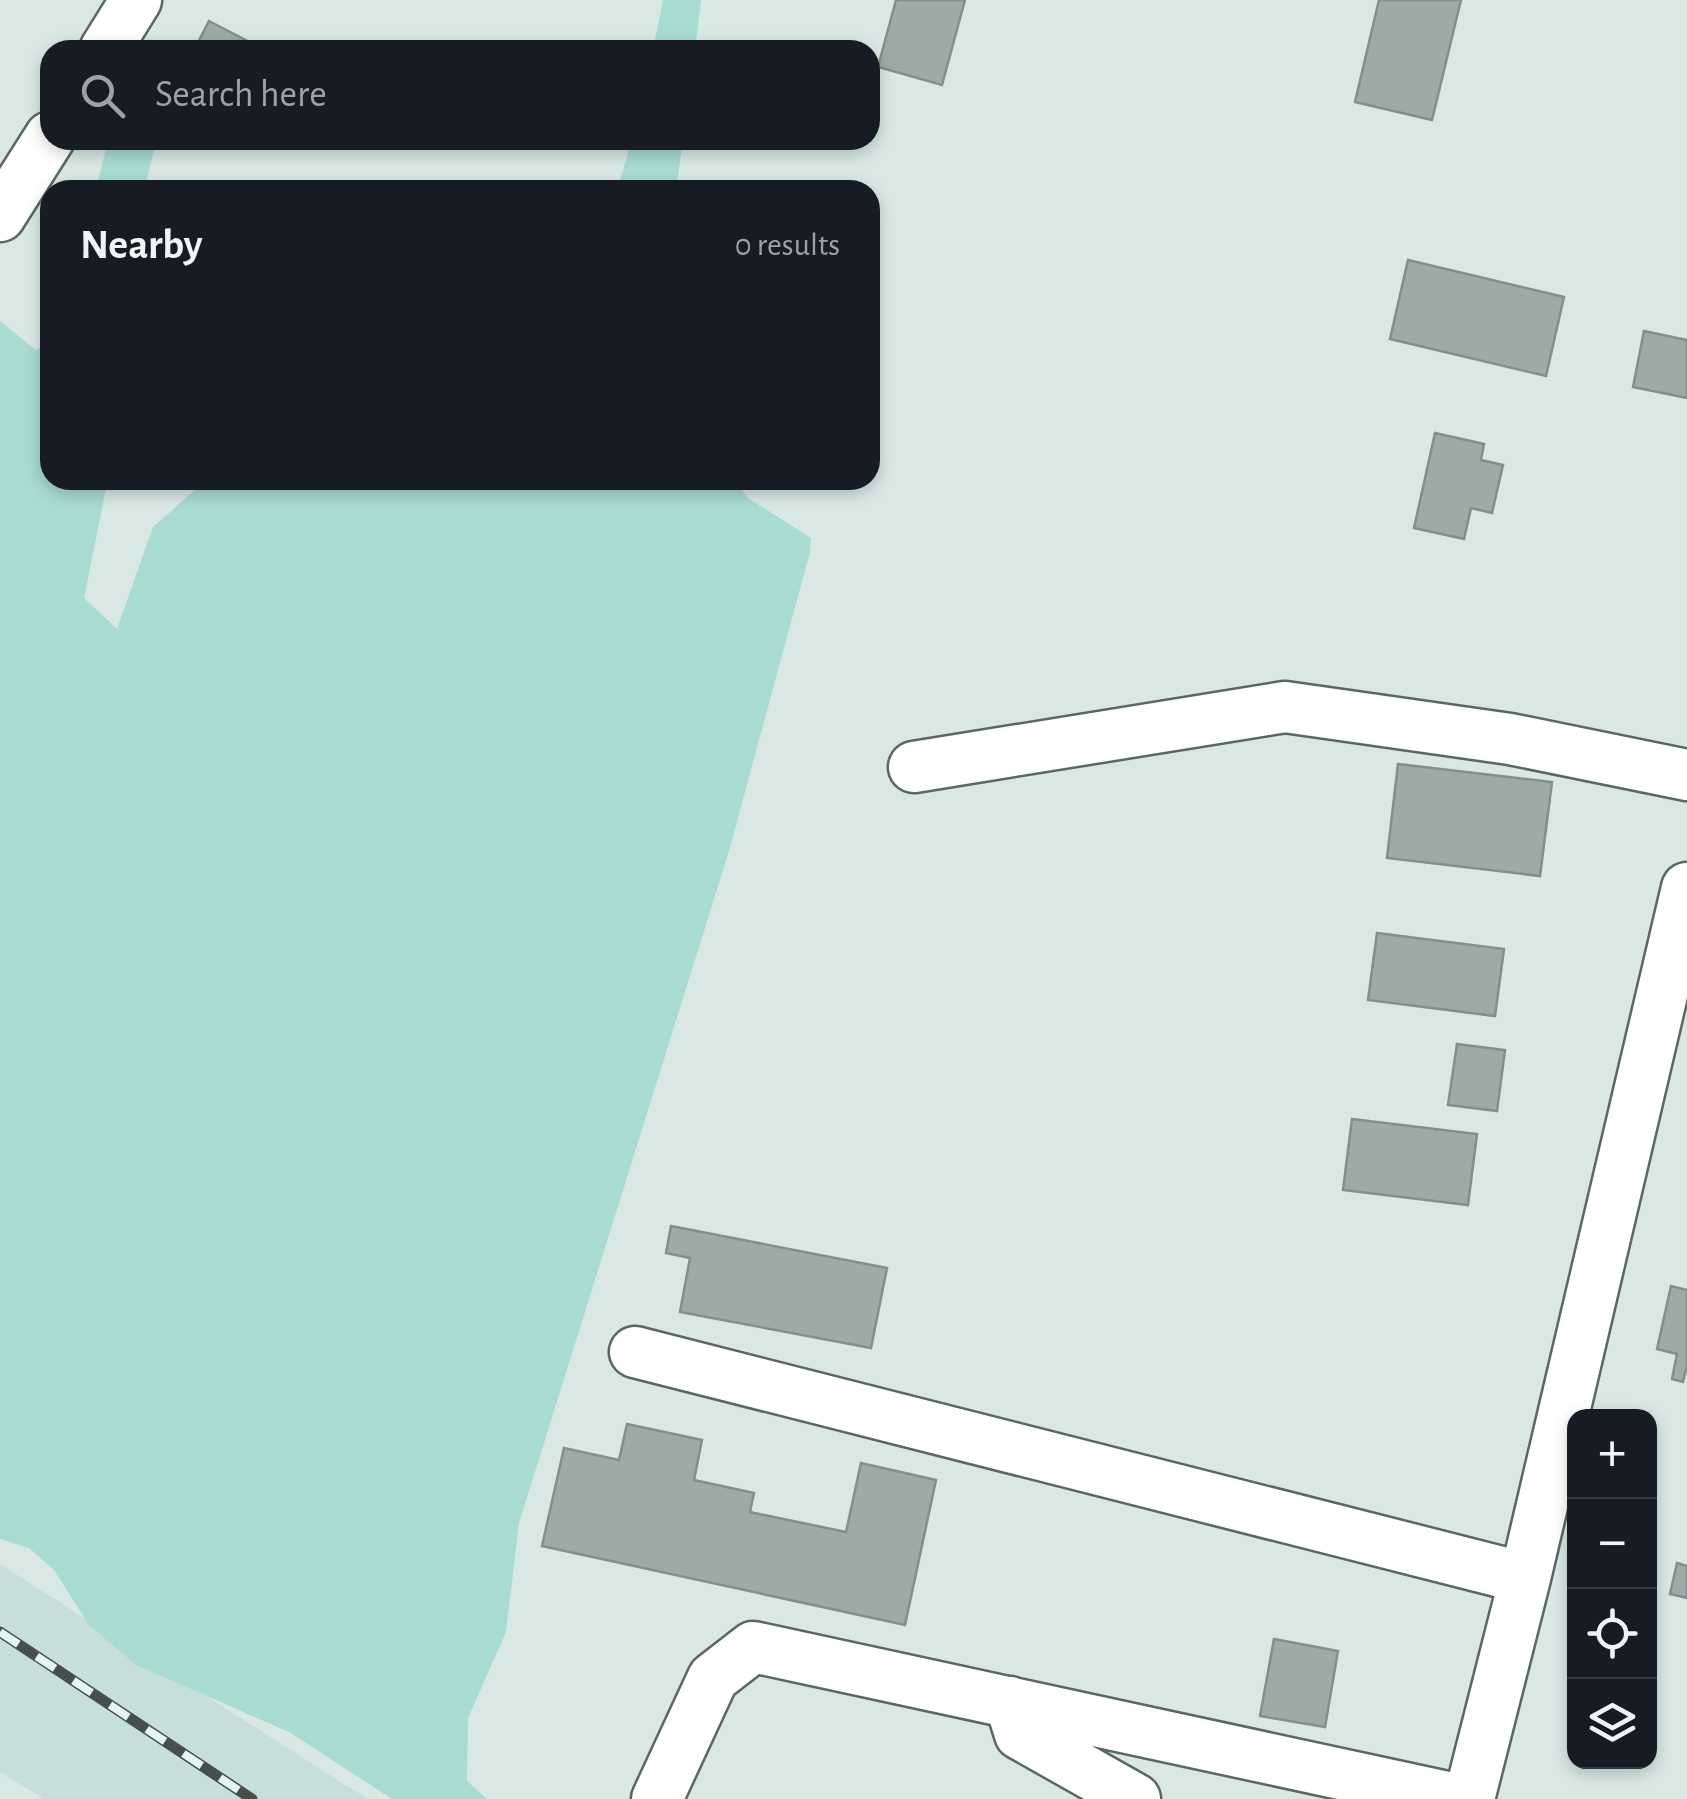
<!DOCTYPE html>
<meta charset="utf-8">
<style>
:root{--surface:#171b24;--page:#242831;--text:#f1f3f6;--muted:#9ea1a6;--line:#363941}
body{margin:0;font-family:"Alegreya Sans",sans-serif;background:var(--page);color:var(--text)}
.controls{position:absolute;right:30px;bottom:30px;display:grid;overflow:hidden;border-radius:20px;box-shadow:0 5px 15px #0003}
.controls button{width:90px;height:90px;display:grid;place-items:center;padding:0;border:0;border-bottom:2px solid var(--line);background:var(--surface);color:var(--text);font:50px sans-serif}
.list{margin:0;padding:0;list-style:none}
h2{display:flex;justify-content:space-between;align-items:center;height:130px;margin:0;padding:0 40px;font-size:42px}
h2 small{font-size:32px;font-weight:400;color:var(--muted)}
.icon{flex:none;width:55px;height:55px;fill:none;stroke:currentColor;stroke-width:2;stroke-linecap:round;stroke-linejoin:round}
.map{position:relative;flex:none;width:1687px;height:1799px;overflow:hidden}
.search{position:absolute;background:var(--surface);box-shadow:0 5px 15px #0003;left:40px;top:40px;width:840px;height:110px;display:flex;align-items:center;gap:25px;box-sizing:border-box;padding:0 35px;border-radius:30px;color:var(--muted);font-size:38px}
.panel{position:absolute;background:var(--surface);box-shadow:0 5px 15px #0003;left:40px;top:180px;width:840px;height:310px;border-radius:30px}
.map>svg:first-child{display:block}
.built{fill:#c7dfda}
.green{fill:#a8dbd2}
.building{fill:#9caba8;stroke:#828f8d;stroke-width:2.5}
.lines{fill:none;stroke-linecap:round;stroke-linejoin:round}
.minor-casing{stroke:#5a6765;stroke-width:55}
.minor{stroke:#fff;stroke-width:50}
.rail-casing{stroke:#474f4e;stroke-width:11}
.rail{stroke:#e6f5f2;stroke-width:8;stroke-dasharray:22;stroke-linecap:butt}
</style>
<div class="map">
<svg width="1687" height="1799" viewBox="0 0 1687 1799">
<rect width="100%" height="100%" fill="#d9e8e5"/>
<!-- built -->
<path class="built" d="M0,1564L347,1786L369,1799H44L0,1772Z"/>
<!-- green -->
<path class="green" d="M663,0H701L695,50H653Z
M108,140H157L144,190H96Z
M632,140H683L676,190H617Z
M0,321L36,350L48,343L50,337V480H101L106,489L84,598L117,629L153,527L206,480H735L748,498L811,538L810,552L729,851L519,1523L506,1632L468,1718L467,1781L487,1799H392L289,1732L136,1665L89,1625L54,1570L29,1548L0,1539Z"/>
<!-- building -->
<path class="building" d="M896,0H965L942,85L878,67Z
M1379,0H1461L1432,120L1355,102Z
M209,21L265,50H194Z
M1408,260L1564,297L1546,376L1390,339Z
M1644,331L1687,340V398L1633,387Z
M1435,433L1484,444L1481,460L1503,465L1492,513L1471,508L1464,539L1414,528Z
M1398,764L1552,782L1540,876L1387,858Z
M1377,933L1504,949L1495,1016L1368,1000Z
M1457,1044L1505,1050L1497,1111L1448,1105Z
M1352,1119L1477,1134L1468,1205L1343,1190Z
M671,1226L887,1268L871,1348L680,1312L690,1258L666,1253Z
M1671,1286L1687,1290V1366L1683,1382L1672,1379L1677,1354L1657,1349Z
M627,1424L702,1440L694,1480L754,1493L750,1512L846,1532L861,1463L936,1480L905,1625L542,1546L564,1448L619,1460Z
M1677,1563L1687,1566V1598L1670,1594Z
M1274,1639L1338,1651L1325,1727L1260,1716Z"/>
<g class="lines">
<defs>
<path id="minor" d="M105,50L136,0
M0,216L50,137
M914,767L1285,707L1510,739L1687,775
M635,1352L1525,1578
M1010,1702L1020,1734L1135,1799
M657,1799L713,1678L753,1647L1456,1799
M1469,1799L1525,1578L1687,888"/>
</defs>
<!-- minor casing -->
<use href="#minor" class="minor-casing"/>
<!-- minor -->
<use href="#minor" class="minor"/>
<defs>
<path id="rail" d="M0,1632L252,1799"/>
</defs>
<!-- rail casing -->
<use href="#rail" class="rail-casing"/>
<!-- rail -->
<use href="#rail" class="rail"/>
</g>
</svg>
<div class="controls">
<button>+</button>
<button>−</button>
<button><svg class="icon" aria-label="locate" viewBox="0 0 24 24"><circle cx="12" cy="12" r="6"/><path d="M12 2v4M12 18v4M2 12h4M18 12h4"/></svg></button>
<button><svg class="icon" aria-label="layers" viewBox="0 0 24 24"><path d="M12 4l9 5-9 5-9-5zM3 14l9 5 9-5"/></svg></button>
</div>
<div class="search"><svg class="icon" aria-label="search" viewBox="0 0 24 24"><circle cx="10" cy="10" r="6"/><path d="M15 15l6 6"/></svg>Search here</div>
<section class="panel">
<h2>Nearby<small>0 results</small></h2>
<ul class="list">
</ul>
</section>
</div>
